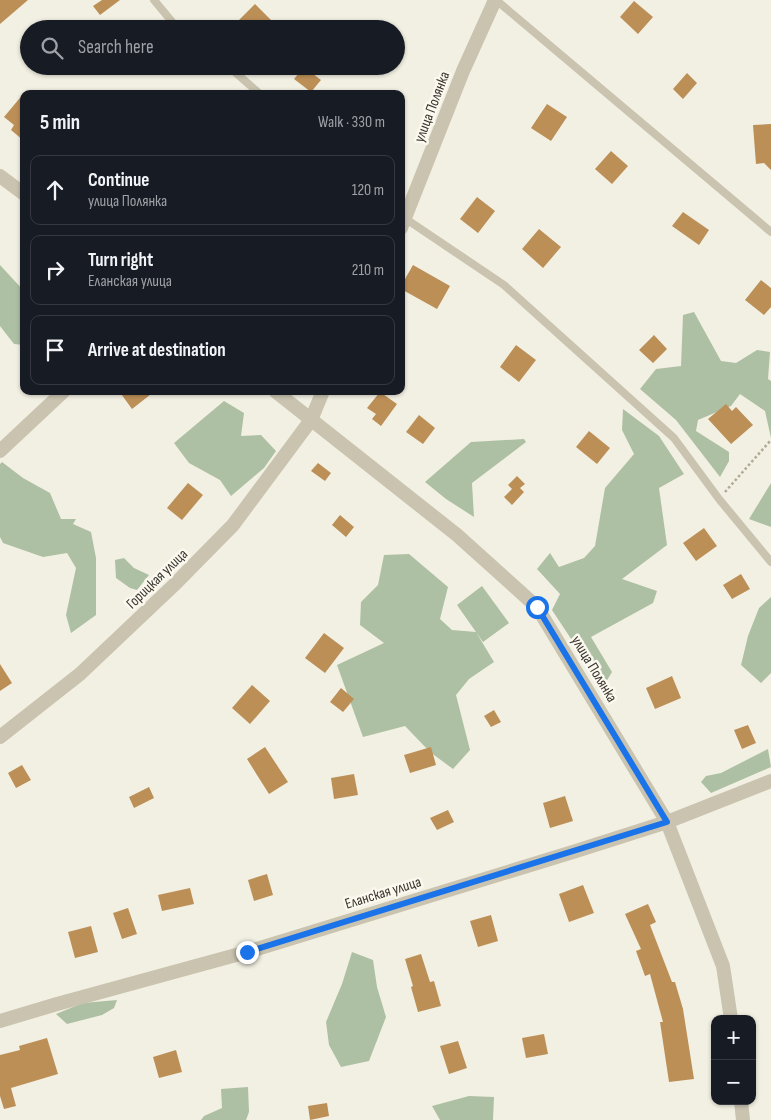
<!DOCTYPE html>
<meta charset="utf-8">
<style>
:root{--surface:#171b24;--page:#20242c;--text:#f1f3f6;--muted:#9ea1a6;--line:#363941}
body{margin:0;font-family:"Sofia Sans Condensed",sans-serif;background:var(--page);color:var(--text)}
.controls{position:absolute;right:15px;bottom:15px;display:grid;overflow:hidden;border-radius:10px;box-shadow:0 1px 4px #0004}
.controls button{width:45px;height:45px;display:grid;place-items:center;padding:0;border:0;border-bottom:1px solid var(--line);background:var(--surface);color:var(--text);font:25px sans-serif}
.stop{position:absolute;width:15px;height:15px;margin:-11px;border:4px solid #1a73e8;border-radius:50%;background:#fff}
.stop.end{background:#1a73e8;border-color:#fff;box-shadow:0 1px 5px #0008}
.list{margin:0;padding:0;list-style:none}
h2{display:flex;justify-content:space-between;align-items:center;height:65px;margin:0;padding:0 20px;font-size:21px}
h2 small{font-size:16px;font-weight:400;color:var(--muted)}
.list li{display:grid;grid-template-columns:32px 1fr auto;gap:15px;align-items:center;box-sizing:border-box;height:70px;margin:0 10px 10px;padding:0 10px;border:1px solid var(--line);border-radius:10px}
.list b{display:block;font-size:19px;white-space:nowrap}
.list p{margin:0;font-size:16px;white-space:nowrap;color:var(--muted)}
.list em{font-size:16px;font-style:normal;color:var(--muted)}
.icon{flex:none;width:28px;height:28px;fill:none;stroke:currentColor;stroke-width:2;stroke-linecap:round;stroke-linejoin:round}
.map{position:relative;flex:none;width:771px;height:1120px;overflow:hidden}
.search{position:absolute;background:var(--surface);box-shadow:0 1px 4px #0004;left:20px;top:20px;width:385px;height:55px;display:flex;align-items:center;gap:12px;box-sizing:border-box;padding:0 18px;border-radius:28px;color:var(--muted);font-size:19px}
.panel{position:absolute;background:var(--surface);box-shadow:0 1px 4px #0004;left:20px;top:90px;width:385px;height:305px;border-radius:10px}
.map>svg:first-child{display:block}
.green{fill:#adc0a3}
.building{fill:#bc8f57}
.lines{fill:none;stroke-linecap:round;stroke-linejoin:round}
.path{stroke:#b0a995;stroke-width:2.5;stroke-dasharray:2.5 2.5;stroke-linecap:butt}
.service{stroke:#c9c3af;stroke-width:8}
.minor{stroke:#c9c3af;stroke-width:14}
.route{stroke:#1a73e8;stroke-width:6}
.labels{text-anchor:middle;dominant-baseline:central;stroke-width:5;stroke-linejoin:round;paint-order:stroke}
.street-label{font-size:15px;fill:#39342c;stroke:#faf8ef}
</style>
<div class="map">
<svg width="771" height="1120" viewBox="0 0 771 1120">
<rect width="100%" height="100%" fill="#f2f0e2"/>
<!-- green -->
<path class="green" d="M0,265L24,291V345L14,344L0,326Z
M694,312L721,361L736,363L757,350L770,352L768,379L771,381V438L765,411L740,394L731,406L698,420L696,431L729,452V461L720,477L676,420L640,389L656,369L681,366L683,315Z
M224,401L244,413L241,436L261,435L276,451L264,468L231,496L220,480L189,463L174,443Z
M623,409L659,436L684,474L659,488L667,545L622,579L657,591L653,603L591,637L612,672L600,692L587,663L552,610L560,594L537,569L550,553L559,567L584,558L595,546L605,488L634,454L622,430Z
M524,439L526,442L472,483L474,517L446,499L425,482L471,442Z
M2,462L23,478L50,493L61,519H76L73,524L91,532L96,558V615L71,633L66,615L76,568L67,553L43,557L3,543L0,537V464Z
M771,483V527L749,519Z
M409,554L448,587L440,619L452,630L476,632L457,605L482,586L509,623L483,642L476,632L494,662L469,679L456,695L470,750L453,769L430,752L405,726L363,737L337,665L384,643L360,625L361,602L378,585L384,555Z
M124,558L134,568L149,575L137,590L130,588L116,578L115,560Z
M771,597V673L761,683L741,665L748,636L759,608Z
M768,749L771,767L711,793L701,782L706,776L721,773Z
M352,952L373,960L377,987L386,1017L369,1061L341,1067L329,1045L326,1022L342,984Z
M117,1000L114,1008L102,1015L67,1024L56,1014L83,1003Z
M248,1087L249,1112L246,1120H201L204,1116L222,1108L221,1089Z
M469,1096L494,1097L493,1120H440L432,1106Z"/>
<!-- building -->
<path class="building" d="M0,0H28L0,24Z
M102,0H120L100,15L93,6Z
M634,1L653,17L638,34L620,17Z
M255,4L271,20L262,29H230Z
M304,67L321,80L311,92L294,79Z
M687,73L697,83L683,99L673,89Z
M24,93V141L11,130L14,125L4,117Z
M547,104L567,117L551,141L531,128Z
M771,124V170L764,163L756,164L753,125Z
M611,151L628,166L612,184L595,169Z
M477,197L495,211L478,233L460,219Z
M683,212L709,230L699,245L672,226Z
M539,229L561,247L543,268L522,249Z
M413,265L450,286L437,309L401,289V286Z
M761,280L771,288V307L764,315L745,300Z
M654,335L667,349L653,363L639,350Z
M516,345L536,360L519,382L500,367Z
M119,391H155L132,409Z
M380,392L397,404L381,426L372,419L376,414L367,408Z
M726,404L732,411L736,407L753,425L731,444L708,419Z
M419,415L435,428L423,444L406,432Z
M589,431L610,448L597,464L576,447Z
M318,463L331,473L325,481L311,471Z
M517,476L525,484L520,488L524,492L512,505L504,497L512,489L508,485Z
M188,483L203,495L182,520L167,508Z
M340,515L354,527L346,537L332,525Z
M704,528L717,546L696,561L683,543Z
M741,574L750,589L732,599L723,585Z
M324,633L344,648L325,673L305,658Z
M0,664L12,683L0,691Z
M672,676L681,698L655,709L646,688Z
M252,685L270,701L250,724L232,708Z
M341,688L354,699L343,712L330,702Z
M494,710L501,722L491,727L484,716Z
M748,725L756,743L742,749L734,730Z
M265,747L288,782L269,794L247,759Z
M431,747L436,765L410,773L404,755Z
M22,765L31,780L16,788L8,773Z
M354,774L358,795L334,799L331,778Z
M149,787L154,798L134,808L129,797Z
M565,796L573,821L550,828L543,803Z
M448,810L454,822L437,830L430,818Z
M267,874L273,895L254,901L248,880Z
M583,885L594,913L569,922L559,894Z
M190,888L194,904L162,911L158,895Z
M648,904L656,922L650,925L672,982H675L683,1009L694,1079L669,1082L660,1022H663L650,974L645,976L636,951L641,949L625,914Z
M128,908L137,934L122,939L113,913Z
M491,915L498,941L478,947L470,921Z
M91,926L98,952L75,958L68,932Z
M421,954L430,982L434,981L441,1006L418,1012L411,987L413,986L405,959Z
M544,1034L548,1054L526,1058L522,1038Z
M47,1038L58,1074L11,1088L16,1106L4,1109L0,1096V1055L20,1050L19,1046Z
M458,1041L467,1068L449,1074L440,1046Z
M176,1050L182,1072L159,1078L153,1057Z
M327,1103L329,1116L310,1120L308,1106Z"/>
<g class="lines">
<!-- path -->
<path class="path" d="M725,492L771,440"/>
<!-- service -->
<path class="service" d="M154,0L178,29
M496,0L771,232
M228,66L260,94
M403,217L504,285L674,438L719,499L771,562"/>
<!-- minor -->
<path class="minor" d="M0,176L24,194
M401,228L463,71L495,0
M275,391L457,535L537,607L667,822L723,966L731,1019
M0,451L64,391
M0,737L80,674L174,585L233,525L311,420L323,391
M0,1021L57,1004L247,952L576,851L667,822L771,781
M741,1101L743,1120"/>
</g>
<g class="lines">
<!-- route -->
<path class="route" d="M247,952L667,822L537,607"/>
</g>
<g class="labels">
<!-- street labels -->
<g class="street-label">
<text transform="translate(432 107) rotate(-69)">улица Полянка</text>
<text transform="translate(157 579) rotate(-44)">Горицкая улица</text>
<text transform="translate(594 669) rotate(59)">улица Полянка</text>
<text transform="translate(383 893) rotate(-17)">Еланская улица</text>
</g>
</g>
</svg>
<div class="controls">
<button>+</button>
<button>−</button>
</div>
<div class="stop" style="left:537px;top:607px"></div>
<div class="stop end" style="left:247px;top:952px"></div>
<div class="search"><svg class="icon" aria-label="search" viewBox="0 0 24 24"><circle cx="10" cy="10" r="6"/><path d="M15 15l6 6"/></svg>Search here</div>
<section class="panel">
<h2>5 min<small>Walk · 330 m</small></h2>
<ul class="list">
<li><svg class="icon" aria-label="ahead" viewBox="0 0 24 24"><path d="M12 20V5M6 11l6-6 6 6"/></svg><div><b>Continue</b><p>улица Полянка</p></div><em>120 m</em></li>
<li><svg class="icon" aria-label="right" viewBox="0 0 24 24"><path d="M7 20v-9h11M14 6l5 5-5 5"/></svg><div><b>Turn right</b><p>Еланская улица</p></div><em>210 m</em></li>
<li><svg class="icon" aria-label="arrive" viewBox="0 0 24 24"><path d="M6 21V4h12l-3 4 3 4H6"/></svg><div><b>Arrive at destination</b></div></li>
</ul>
</section>
</div>
